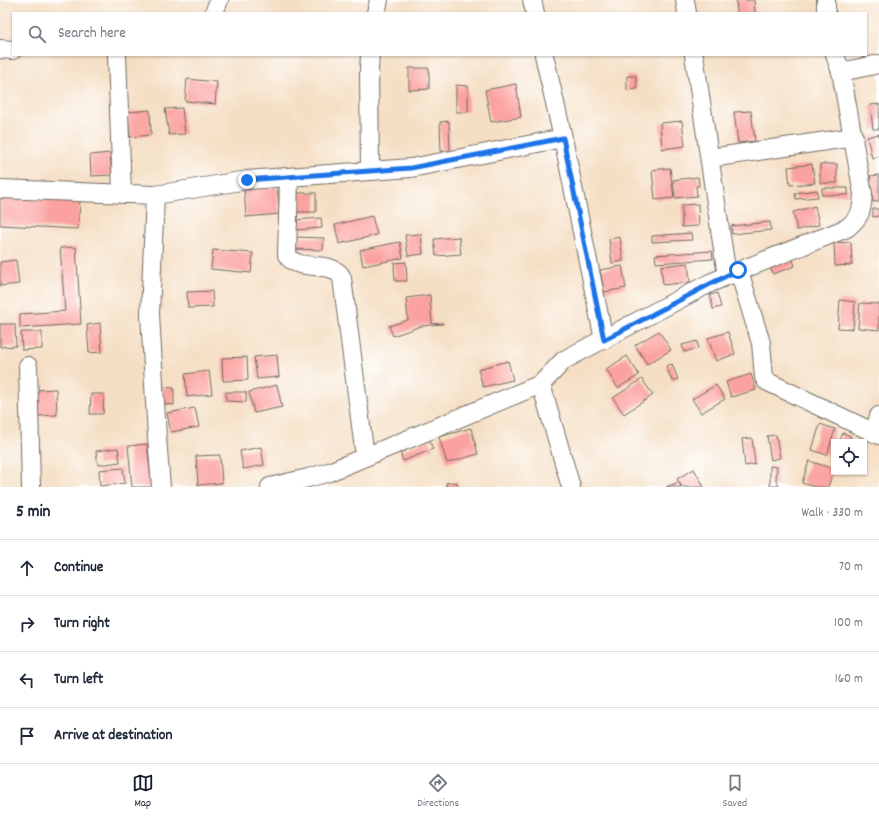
<!DOCTYPE html>
<meta charset="utf-8">
<style>
:root{--surface:#fff;--page:#f6f6f7;--text:#1f2937;--muted:#747a83;--line:#e0e1e3;--accent:#111827}
body{margin:0;font-family:Dekko,sans-serif;background:var(--page);color:var(--text)}
.controls{position:absolute;right:12px;bottom:12px;display:grid;overflow:hidden;border-radius:0px;box-shadow:0 1px 3px #0004}
.controls button{width:36px;height:36px;display:grid;place-items:center;padding:0;border:0;border-bottom:1px solid var(--line);background:var(--surface);color:var(--text);font:20px sans-serif}
.stop{position:absolute;width:12px;height:12px;margin:-9px;border:3px solid #1a73e8;border-radius:50%;background:#fff}
.stop.end{background:#1a73e8;border-color:#fff;box-shadow:0 1px 4px #0008}
.list{margin:0;padding:0;list-style:none}
h2{display:flex;justify-content:space-between;align-items:center;height:52px;margin:0;padding:0 16px;font-size:17px}
h2 small{font-size:13px;font-weight:400;color:var(--muted)}
.list li{display:grid;grid-template-columns:26px 1fr auto;gap:12px;align-items:center;box-sizing:border-box;height:56px;padding:0 16px;border-top:1px solid var(--line)}
.list b{display:block;font-size:15px;white-space:nowrap}
.list em{font-size:13px;font-style:normal;color:var(--muted)}
.icon{flex:none;width:22px;height:22px;fill:none;stroke:currentColor;stroke-width:2;stroke-linecap:round;stroke-linejoin:round}
.map{position:relative;flex:none;width:879px;height:487px;overflow:hidden}
.search{position:absolute;background:var(--surface);box-shadow:0 1px 3px #0004;left:12px;right:12px;top:12px;height:44px;display:flex;align-items:center;gap:10px;box-sizing:border-box;padding:0 14px;border-radius:0px;color:var(--muted);font-size:15px}
.sheet{height:276px;background:var(--surface)}
nav{display:flex;justify-content:space-around;align-items:center;box-sizing:border-box;height:56px;border-top:1px solid var(--line);background:var(--surface);font-size:11px;color:var(--muted)}
nav a{display:grid;justify-items:center;gap:2px}
nav .on{color:var(--accent)}
.map>svg:first-child{display:block}
.building{fill:#fba19f}
.lines{fill:none;stroke-linecap:round;stroke-linejoin:round}
.minor-casing{stroke:#726a61;stroke-width:20}
.minor{stroke:#fff;stroke-width:18}
.route{stroke:#1a73e8;stroke-width:5}
</style>
<div class="map">
<svg width="879" height="487" viewBox="0 0 879 487">
<rect width="100%" height="100%" fill="#fff"/>
<filter id="ink" filterUnits="userSpaceOnUse"><feTurbulence type="fractalNoise" baseFrequency=".025" numOctaves="2"/><feDisplacementMap in="SourceGraphic" scale="8" xChannelSelector="R" yChannelSelector="G"/><feConvolveMatrix kernelMatrix="1 2 1 2 8 2 1 2 1" color-interpolation-filters="sRGB"/></filter>
<filter id="wash" filterUnits="userSpaceOnUse"><feTurbulence type="fractalNoise" baseFrequency=".012" numOctaves="4" result="noise"/><feDisplacementMap in="SourceGraphic" scale="16" xChannelSelector="R" yChannelSelector="G"/><feGaussianBlur stdDeviation="0.9" result="paint"/><feColorMatrix in="noise" values="0 0 0 0 0 0 0 0 0 0 0 0 0 0 0 0 0 1.4 0 .05"/><feComposite in="paint" operator="in"/></filter>
<g filter="url(#wash)">
<rect width="100%" height="100%" fill="#f5dfc4"/>
<g id="blocks">
<!-- building -->
<path class="building" d="M736,0H754L755,13H737Z
M409,68H429V89L409,90Z
M627,76H636L637,89L627,90Z
M187,79L217,82L215,104L185,101Z
M516,84L521,117L491,122L485,90Z
M456,85L468,86V112H456Z
M879,104V129H873L870,105Z
M182,108L185,134L169,135L165,109Z
M150,110L151,135L130,137L128,112Z
M751,111L755,141L738,143L734,112Z
M449,121L450,151H441L440,122Z
M682,121L685,146L662,149L660,123Z
M879,134V156L872,158L867,137Z
M110,153L112,175L91,176L90,155Z
M812,164L815,183L790,185L788,167Z
M820,164H837V183H820Z
M670,168L674,198L655,200L652,170Z
M879,175V201L873,202L870,176Z
M698,177L699,186H696L697,196L675,198L673,180Z
M277,187L280,214L246,217L244,189Z
M822,188H848V195H822Z
M817,190L818,197L796,199L795,193Z
M296,193H316V212H296Z
M0,196L80,201L78,229L0,225Z
M698,204L699,226L682,227V205Z
M815,206L819,225L797,230L793,212Z
M873,209H879V216L873,217Z
M372,216L377,235L339,244L335,225Z
M321,218L322,228L295,230L294,220Z
M770,222L771,230L732,234L731,226Z
M691,233L692,240L652,242V236Z
M421,234L423,254L408,256L405,235Z
M293,237L324,238L323,250L293,249Z
M459,237L461,254L436,256L434,239Z
M620,237L623,261L612,263L609,239Z
M400,242L403,258L363,266L360,250Z
M851,242L852,265L835,266L834,243Z
M76,247L81,324L20,328V314L65,311L60,248Z
M213,250L253,253L251,273L211,269Z
M712,251L713,259L656,263L655,255Z
M792,257L795,266L773,274L769,265Z
M16,260L19,284L0,286V262Z
M406,262L407,281H395L394,263Z
M688,263L690,282L663,285L661,266Z
M622,266L626,288L604,292L600,270Z
M212,291L213,307L188,308L187,292Z
M717,293L721,307L713,309L710,295Z
M430,295L432,324L443,323V324L421,326L393,336L389,326L408,320L406,298Z
M840,300L855,302L853,329L838,328Z
M860,303L879,304V330L858,328Z
M100,323L102,352L89,353L87,325Z
M0,324H15L16,346L0,347Z
M659,331L671,350L647,364L635,345Z
M21,332H42V349L22,350Z
M728,332L735,354L716,361L708,338Z
M697,341L698,348L684,352L682,345Z
M277,355L279,377L257,379L254,357Z
M627,356L639,375L618,388L606,369Z
M247,357L248,380L223,381L222,358Z
M508,361L513,380L483,387L478,369Z
M672,364L678,379L672,381L666,366Z
M209,371L212,394L187,397L185,374Z
M751,374L756,390L731,397L726,382Z
M642,379L653,395L624,414L613,398Z
M277,385L282,407L254,413L249,392Z
M716,385L725,399L701,413L692,399Z
M162,387L174,388V405L162,404Z
M56,389L57,415L37,416L36,390Z
M226,392H246V402L226,401Z
M91,394H104L103,414H90Z
M195,408L199,427L171,432L167,413Z
M820,424L835,429L827,455L812,450Z
M471,428L478,454L447,463L439,437Z
M843,433L851,436L848,442H839Z
M776,435L780,458L771,460L767,436Z
M752,438L755,464L745,466L742,439Z
M429,439L433,449L403,461L400,452Z
M147,444L152,487H132L128,446Z
M261,447L264,465L243,469L240,451Z
M118,448L120,462L98,465L96,451Z
M220,455L222,483L198,485L196,456Z
M809,461L834,469L828,487H815L802,483Z
M770,466L777,467L776,480L779,486H770Z
M123,468L125,483L100,486L99,470Z
M694,469L704,487H682L679,482L681,487H666L679,482L677,479Z
M457,482L458,487H447L446,483Z"/>
</g>
</g>
<g filter="url(#ink)">
<use href="#blocks" fill-opacity="0" stroke="#726a61" stroke-width="1"/>
<g class="lines">
<defs>
<path id="minor" d="M532,0L535,13
M685,0L687,13
M214,13L219,0
M376,13L379,0
M826,13V0
M0,49L13,50
M117,55L122,194
M544,55L563,138L604,340
M694,55L727,276
M841,72L879,64
M710,158L854,137
M370,171L369,70L370,55
M289,178L287,255C298,274 333,258 342,278L365,457
M0,189L155,195L247,180L411,168L563,138
M155,195L150,314L157,437L161,487
M739,271L761,343L764,377L766,381L879,435
M28,366L31,487
M541,384L571,487
M874,433L879,416
M270,487L308,478L329,472L541,384L564,360L710,283L739,271L847,228C861,216 862,211 863,194L841,72L835,55"/>
</defs>
<!-- minor casing -->
<use href="#minor" class="minor-casing"/>
<!-- minor -->
<use href="#minor" class="minor"/>
</g>
</g>
<g class="lines" filter="url(#ink)">
<!-- route -->
<path class="route" d="M247,180L411,168L563,138L604,340L710,284L738,270"/>
</g>
</svg>
<div class="controls">
<button><svg class="icon" aria-label="locate" viewBox="0 0 24 24"><circle cx="12" cy="12" r="6"/><path d="M12 2v4M12 18v4M2 12h4M18 12h4"/></svg></button>
</div>
<div class="stop" style="left:738px;top:270px"></div>
<div class="stop end" style="left:247px;top:180px"></div>
<div class="search"><svg class="icon" aria-label="search" viewBox="0 0 24 24"><circle cx="10" cy="10" r="6"/><path d="M15 15l6 6"/></svg>Search here</div>
</div>
<section class="sheet">
<h2>5 min<small>Walk · 330 m</small></h2>
<ul class="list">
<li><svg class="icon" aria-label="ahead" viewBox="0 0 24 24"><path d="M12 20V5M6 11l6-6 6 6"/></svg><div><b>Continue</b></div><em>70 m</em></li>
<li><svg class="icon" aria-label="right" viewBox="0 0 24 24"><path d="M7 20v-9h11M14 6l5 5-5 5"/></svg><div><b>Turn right</b></div><em>100 m</em></li>
<li><svg class="icon" aria-label="left" viewBox="0 0 24 24"><path d="M17 20v-9H6M10 6l-5 5 5 5"/></svg><div><b>Turn left</b></div><em>160 m</em></li>
<li><svg class="icon" aria-label="arrive" viewBox="0 0 24 24"><path d="M6 21V4h12l-3 4 3 4H6"/></svg><div><b>Arrive at destination</b></div></li>
</ul>
</section>
<nav>
<a class="on"><svg class="icon" aria-label="map" viewBox="0 0 24 24"><path d="M3 6l6-2 6 2 6-2v14l-6 2-6-2-6 2zM9 4v14M15 6v14"/></svg>Map</a>
<a><svg class="icon" aria-label="directions" viewBox="0 0 24 24"><path d="M12 3l9 9-9 9-9-9zM9 14v-3h6M13 9l2 2-2 2"/></svg>Directions</a>
<a><svg class="icon" aria-label="saved" viewBox="0 0 24 24"><path d="M7 4h10v16l-5-4-5 4z"/></svg>Saved</a>
</nav>
